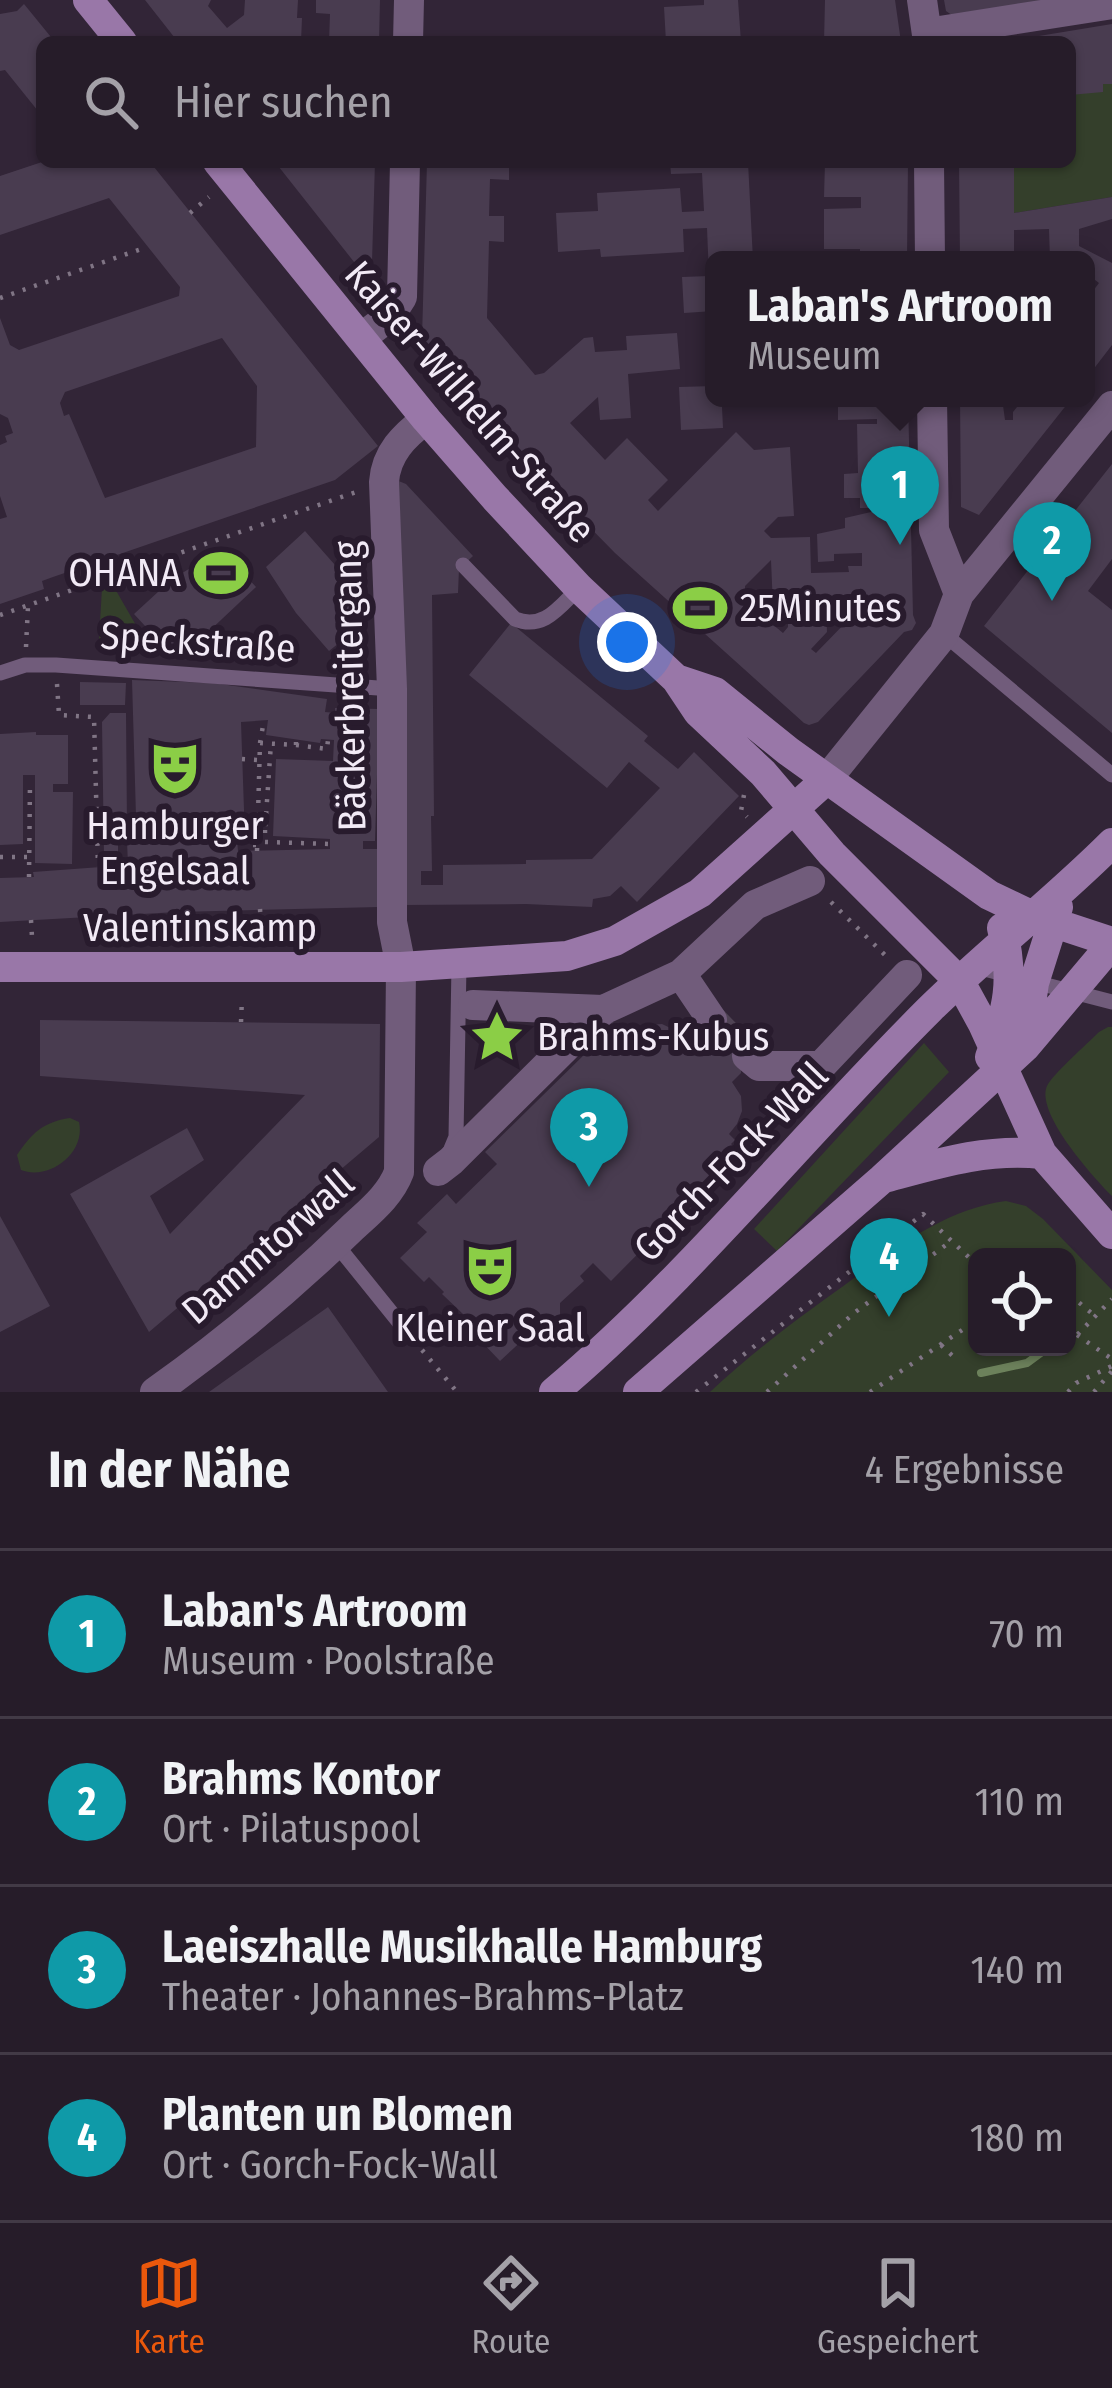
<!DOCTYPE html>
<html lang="de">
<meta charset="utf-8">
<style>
:root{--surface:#261c29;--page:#2e2531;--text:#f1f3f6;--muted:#a4a1a8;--line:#423a46;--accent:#ea580c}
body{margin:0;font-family:"Fira Sans Condensed",sans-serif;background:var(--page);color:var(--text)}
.controls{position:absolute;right:36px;bottom:36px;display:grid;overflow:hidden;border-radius:18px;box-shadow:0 3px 9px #0004}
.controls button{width:108px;height:108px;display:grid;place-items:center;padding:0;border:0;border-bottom:3px solid var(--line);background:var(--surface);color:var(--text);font:60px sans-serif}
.you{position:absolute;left:627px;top:642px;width:42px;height:42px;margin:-30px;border:9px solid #fff;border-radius:50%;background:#1a73e8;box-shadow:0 0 0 18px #1a73e833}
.badge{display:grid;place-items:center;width:78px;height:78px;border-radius:50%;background:var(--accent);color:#fff;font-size:39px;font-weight:700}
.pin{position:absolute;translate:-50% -99px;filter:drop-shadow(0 3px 6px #0008)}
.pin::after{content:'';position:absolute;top:63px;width:42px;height:36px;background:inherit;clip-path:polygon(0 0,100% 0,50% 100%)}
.popup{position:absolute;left:705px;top:251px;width:390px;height:156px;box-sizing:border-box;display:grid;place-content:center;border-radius:18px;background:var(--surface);filter:drop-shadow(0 3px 9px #0005);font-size:39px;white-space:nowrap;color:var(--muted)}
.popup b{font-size:45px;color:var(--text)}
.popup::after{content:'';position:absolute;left:50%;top:100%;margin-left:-24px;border:24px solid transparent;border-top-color:var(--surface)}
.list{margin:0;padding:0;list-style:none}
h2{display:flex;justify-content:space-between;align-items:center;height:156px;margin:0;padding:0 48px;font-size:51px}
h2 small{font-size:39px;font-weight:400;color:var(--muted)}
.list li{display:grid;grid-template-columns:78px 1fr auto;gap:36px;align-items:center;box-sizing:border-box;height:168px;padding:0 48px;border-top:3px solid var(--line)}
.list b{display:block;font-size:45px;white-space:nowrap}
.list p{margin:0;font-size:39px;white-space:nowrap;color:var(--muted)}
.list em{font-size:39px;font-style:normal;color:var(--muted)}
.icon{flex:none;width:66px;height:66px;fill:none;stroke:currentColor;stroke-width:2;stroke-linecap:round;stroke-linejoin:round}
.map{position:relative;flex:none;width:1112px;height:1392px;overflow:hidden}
.search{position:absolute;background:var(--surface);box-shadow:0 3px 9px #0004;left:36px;right:36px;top:36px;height:132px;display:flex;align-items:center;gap:30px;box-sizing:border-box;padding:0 42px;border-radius:18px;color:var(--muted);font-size:45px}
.sheet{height:828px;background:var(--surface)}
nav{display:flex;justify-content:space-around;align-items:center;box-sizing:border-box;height:168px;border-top:3px solid var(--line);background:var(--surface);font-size:33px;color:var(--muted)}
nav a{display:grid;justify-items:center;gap:6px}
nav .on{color:var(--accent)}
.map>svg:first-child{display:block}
.green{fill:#343f2b;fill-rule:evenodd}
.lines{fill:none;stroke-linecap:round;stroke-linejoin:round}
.stream{stroke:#6c815b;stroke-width:8}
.building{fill:#493c50;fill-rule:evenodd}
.street-tunnel{stroke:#4f4354;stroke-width:30;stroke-dasharray:30 15;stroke-linecap:butt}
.path{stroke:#807585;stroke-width:4.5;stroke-dasharray:3 9;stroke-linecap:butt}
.lane{stroke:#715c7b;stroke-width:15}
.street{stroke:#715c7b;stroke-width:30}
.secondary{stroke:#9977a8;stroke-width:30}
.labels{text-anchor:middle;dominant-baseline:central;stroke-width:12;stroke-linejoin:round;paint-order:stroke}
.street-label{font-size:39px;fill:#f2eaf6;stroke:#281b2d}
.poi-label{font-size:39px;fill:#f2eaf6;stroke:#281b2d;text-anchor:start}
</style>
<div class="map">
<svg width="1112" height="1392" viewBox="0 0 1112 1392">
<rect width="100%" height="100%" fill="#322537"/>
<!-- green -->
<path class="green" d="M1103,84H1112V197L1014,213V162H1070V95Z
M114,587L141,634L131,643L99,639L102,588Z
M1108,1027H1112V1196C1094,1178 1035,1113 1047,1086C1052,1075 1088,1043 1099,1032Z
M924,1043L949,1072L777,1251L754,1229Z
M70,1118L79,1122C86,1153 49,1181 21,1170L17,1155C32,1133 43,1122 70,1118Z
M1006,1201L1026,1206L1043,1219L1112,1290V1392H710C753,1352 794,1321 842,1287C891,1251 944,1209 1006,1201ZM977,1257H1067V1347H977Z"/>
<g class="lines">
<!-- stream -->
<path class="stream" d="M981,1373L1027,1363L1042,1352"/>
</g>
<!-- building -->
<path class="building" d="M145,0H211L208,6L227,28L244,15L245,0H298L297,18H302L301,42H178Z
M316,0H380L379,42H329L330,14L316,13Z
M704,0H738L741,42H666L664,7L704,5Z
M825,0H895L901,42H824Z
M944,0H1049L956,18L946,11Z
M24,4L55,42H42V116L5,70L0,71V14L17,11Z
M1112,24V84H1103V92L1070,95V42H1014V40Z
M42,162H150L378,446L335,480L53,577L42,581L44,589L0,604V519L7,517L0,496V445L7,442L5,436L13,433L8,418L0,414V318L10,345L19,350L179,296L180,287L109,198L0,235V176ZM222,338L257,386L256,447L105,498L69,414L64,416L60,403L65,392Z
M275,162H375L372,262L358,267Z
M427,162H509V180L490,179L489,216H504V242L489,241L487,318L535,375L544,373L584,338L593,337L595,352L627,350L626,336L677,333L680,369L628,374L631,418L600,420L598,397L570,423L605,460L627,438L668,480L648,500L658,511L736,432L754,450L790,447L794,516L778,517L764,531L771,538L810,537L811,573L849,572L848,566H862V553L834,554V561L818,562L817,534L845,528V518L871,512V508H860V498H844V474L858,473L857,424H877V419L838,420V403H844V398H908L913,615L916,623L912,630L904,632L818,722L809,725L804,723L615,553L511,447L426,349L422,338ZM771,560L773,607L788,606V627L783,633L754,609L745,608V586ZM826,605H849L850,618L816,653L811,649L827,632Z
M670,162H748L753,260H714V311L684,313L682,277L709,276L707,228L683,229L684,252L601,257L600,249L558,252L556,213L598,211L597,193L680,188L682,212L704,211L702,173L671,174Z
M825,162H908L907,260H860V249H824V209L861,208V197H824Z
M959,162H1014V213L1112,197V219L1079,229V246L1112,263V345L1086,379V300L1099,283L1086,273V260H1050L1049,229L1014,230V260H960Z
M714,386V398H763V405L722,407L723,428L681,430L679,387Z
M960,398H1002L1005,420H1013V412L1024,398H1072L979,515L961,507Z
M1112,464V559L1088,591L1112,610V733L984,626Z
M396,480L406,484L473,556L459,569L458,593L432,595L434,816H431L432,871H421V885H443V865L526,864V860L592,859L660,788L629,762L607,788L469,675L511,623L648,736L644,741L678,769L694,752L739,796L637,902L621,886L610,896L593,899L592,907L526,904L402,905Z
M305,531L350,582L369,619L329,651L296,613L266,567Z
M221,549L256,587L205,635L169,652L134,614L171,580Z
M132,680L213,683L327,699L325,712L335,713V708L379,709L375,841H363V849H379V907L177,912L0,922V878L34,877L33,872L128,865V868L173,867V863L128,865L127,841H118V855H104L102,722L110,713H126L127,827L170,826V815L136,816ZM268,720L266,735L320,743L321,739L334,740L333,761L276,759L273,836L330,839V849L238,851L237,840L245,839L241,722Z
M80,682L126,683L125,705H80Z
M36,732V735H68V784H53V792H73L72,864L35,863V775H23V844L0,845V734Z
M718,1015L753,1050L741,1061V1073L732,1082L741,1096L742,1111L737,1124L729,1134L735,1140L731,1144L742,1155L717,1179L714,1177L611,1281L593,1263L580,1276L584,1281L560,1303V1315L566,1321L560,1327L563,1331L553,1340L550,1337L543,1343L537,1337H526L500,1361L480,1340L485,1335L442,1294L444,1292L429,1277L424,1282L400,1258L427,1232L417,1223L447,1194L456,1204L497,1164L485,1152L590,1049L586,1045L611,1020L622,1032L626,1028L632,1035L648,1025L662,1024L685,1035L694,1026H707Z
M40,1020L380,1024L379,1137L149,1332L70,1194L187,1128L204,1160L150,1196L170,1234L305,1095L40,1076Z
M0,1216L50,1306L0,1332Z
M328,1307L388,1392H209Z"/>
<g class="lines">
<!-- street-tunnel -->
<path class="street-tunnel" d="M712,1020L747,1056"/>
<!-- path -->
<path class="path" d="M190,213L209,197
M0,298L147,247
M0,615L356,492
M26,647L28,606
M57,684L59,715L94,717L98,867
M260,743L264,720
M296,745L327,749L328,740
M242,759L258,760
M744,795L741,811L747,817
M256,817H250L251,845H257
M257,829L265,830L271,743
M265,830V842L330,844
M257,851L260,743L296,745V739
M0,857H29
M29,877L30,782
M831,902L887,957
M260,909L262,939
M101,916L103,938
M31,920L32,937
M241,1022L242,998
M1070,1295L1095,1316
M1067,1330L1077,1335L1112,1299
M1077,1335L1112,1359
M941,1345L958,1361
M422,1350L457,1392
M696,1392L923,1214L977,1265
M767,1392L854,1313L950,1242
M870,1392L977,1320
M1068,1392L1076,1383L1112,1366
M1094,1392L1112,1371"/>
<!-- lane -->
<path class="lane" d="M463,565L515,619C544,631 560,606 579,588
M944,634L1112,775
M0,673L25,665H56L392,689
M973,966L1112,1002
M451,1149L456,1137L459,965
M336,1244L411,1337"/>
<!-- street -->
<path class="street" d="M922,0L928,42
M927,33L1112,4
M408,42L409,0
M929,162L930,260
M361,338L390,316L402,297L405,162
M932,398L934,530L959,594
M827,779L944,634L959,594L1112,406
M681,974L712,1020
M473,1005L603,1010
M747,1056L759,1066H821L907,975
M438,1171L451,1161L603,1010L681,974L755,905L810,881
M155,1392C224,1343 290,1288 351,1229C369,1212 390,1196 399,1172L401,967L392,922V689L384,482C386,453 404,436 426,419"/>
<!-- secondary -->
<path class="secondary" d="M88,0L122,42
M218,162L426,419L495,498L579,588L676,679L698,712L763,773L832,854L960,982L983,1024L1042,1154L1112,1234
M676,679L715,692L788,751L989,895L1033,916L1112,942
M0,967H401L567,956L615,941L700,893L827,779
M1025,1046L1034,983L1058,907
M990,1057C1008,1010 1015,979 1002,928
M888,1177C939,1163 988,1148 1042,1154
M554,1392C691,1276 803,1135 930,1009C989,951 1054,901 1112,843
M638,1392L882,1179L1025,1047L1112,944"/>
</g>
<!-- icons -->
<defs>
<symbol id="stadium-bare" viewBox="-9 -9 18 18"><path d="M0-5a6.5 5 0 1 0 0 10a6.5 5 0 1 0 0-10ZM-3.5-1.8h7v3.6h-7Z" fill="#8bce46" stroke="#281b2d" stroke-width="2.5" paint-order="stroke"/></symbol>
<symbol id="theatre-bare" viewBox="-9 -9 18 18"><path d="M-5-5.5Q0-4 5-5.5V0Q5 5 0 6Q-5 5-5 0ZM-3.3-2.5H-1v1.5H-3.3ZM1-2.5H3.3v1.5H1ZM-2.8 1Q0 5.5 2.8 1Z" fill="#8bce46" stroke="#281b2d" stroke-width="2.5" paint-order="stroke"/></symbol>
<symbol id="sight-bare" viewBox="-9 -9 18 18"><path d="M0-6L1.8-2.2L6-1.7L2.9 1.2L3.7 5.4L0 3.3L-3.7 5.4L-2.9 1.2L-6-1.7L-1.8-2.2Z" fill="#8bce46" stroke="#281b2d" stroke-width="2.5" paint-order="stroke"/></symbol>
</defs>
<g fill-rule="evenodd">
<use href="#stadium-bare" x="183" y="535" width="76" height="76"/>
<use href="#stadium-bare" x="662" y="570" width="76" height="76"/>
<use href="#theatre-bare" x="137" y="730" width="76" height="76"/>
<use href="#sight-bare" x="459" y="999" width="76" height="76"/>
<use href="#theatre-bare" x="452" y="1232" width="76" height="76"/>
</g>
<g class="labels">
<!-- street labels -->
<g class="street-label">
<text transform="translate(470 402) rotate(49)">Kaiser-Wilhelm-Straße</text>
<text transform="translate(198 642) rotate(4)">Speckstraße</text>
<text transform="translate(350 686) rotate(-91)">Bäckerbreitergang</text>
<text x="200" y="928">Valentinskamp</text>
<text transform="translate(731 1162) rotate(-46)">Gorch-Fock-Wall</text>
<text transform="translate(268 1247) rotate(-41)">Dammtorwall</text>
</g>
<!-- poi labels -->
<g class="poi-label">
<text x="181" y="573" text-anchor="end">OHANA</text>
<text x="740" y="608">25Minutes</text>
<text x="175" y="826" text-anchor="middle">Hamburger<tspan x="175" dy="45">Engelsaal</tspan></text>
<text x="537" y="1037">Brahms-Kubus</text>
<text x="490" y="1328" text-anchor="middle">Kleiner Saal</text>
</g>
</g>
</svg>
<div class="controls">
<button><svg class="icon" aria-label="locate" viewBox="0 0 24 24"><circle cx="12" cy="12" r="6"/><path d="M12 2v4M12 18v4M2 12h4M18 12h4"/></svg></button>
</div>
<div class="you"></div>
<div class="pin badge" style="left:900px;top:545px;background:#0f9aa8">1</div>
<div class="popup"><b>Laban's Artroom</b>Museum</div>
<div class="pin badge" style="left:1052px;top:601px;background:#0f9aa8">2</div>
<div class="pin badge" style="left:589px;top:1187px;background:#0f9aa8">3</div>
<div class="pin badge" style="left:889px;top:1317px;background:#0f9aa8">4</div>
<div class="search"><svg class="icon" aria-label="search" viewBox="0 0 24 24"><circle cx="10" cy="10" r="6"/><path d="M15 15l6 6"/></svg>Hier suchen</div>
</div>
<section class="sheet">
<h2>In der Nähe<small>4 Ergebnisse</small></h2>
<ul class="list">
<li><span class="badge" style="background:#0f9aa8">1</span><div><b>Laban's Artroom</b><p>Museum · Poolstraße</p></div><em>70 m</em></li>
<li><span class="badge" style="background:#0f9aa8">2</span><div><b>Brahms Kontor</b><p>Ort · Pilatuspool</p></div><em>110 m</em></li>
<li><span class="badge" style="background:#0f9aa8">3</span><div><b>Laeiszhalle Musikhalle Hamburg</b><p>Theater · Johannes-Brahms-Platz</p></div><em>140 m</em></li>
<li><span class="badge" style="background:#0f9aa8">4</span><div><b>Planten un Blomen</b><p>Ort · Gorch-Fock-Wall</p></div><em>180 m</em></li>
</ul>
</section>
<nav>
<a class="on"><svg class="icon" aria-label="map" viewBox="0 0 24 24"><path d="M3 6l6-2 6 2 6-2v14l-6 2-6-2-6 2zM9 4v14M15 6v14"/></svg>Karte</a>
<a><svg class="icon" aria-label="directions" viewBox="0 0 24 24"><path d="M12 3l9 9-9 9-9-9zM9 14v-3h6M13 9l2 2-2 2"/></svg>Route</a>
<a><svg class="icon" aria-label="saved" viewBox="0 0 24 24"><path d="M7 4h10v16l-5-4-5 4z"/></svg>Gespeichert</a>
</nav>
